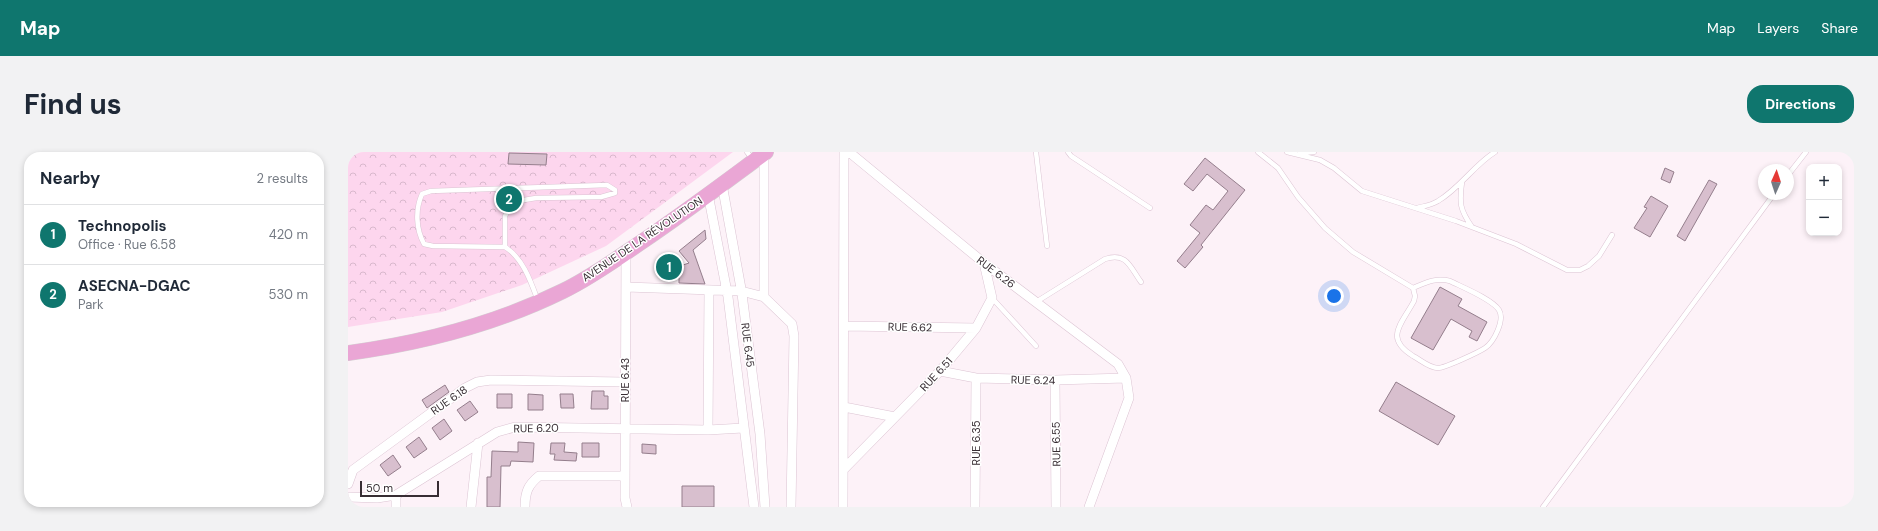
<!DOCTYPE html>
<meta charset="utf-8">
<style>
:root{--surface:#fff;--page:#f2f2f3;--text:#1f2937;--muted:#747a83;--line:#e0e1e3;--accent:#0f766e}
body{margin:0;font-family:"DM Sans",sans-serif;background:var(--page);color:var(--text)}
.controls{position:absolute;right:12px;top:12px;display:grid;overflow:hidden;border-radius:8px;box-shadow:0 2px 6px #0003}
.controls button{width:36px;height:36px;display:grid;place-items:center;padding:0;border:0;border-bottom:1px solid var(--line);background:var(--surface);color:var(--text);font:20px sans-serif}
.compass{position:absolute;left:1410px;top:12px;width:36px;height:36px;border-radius:50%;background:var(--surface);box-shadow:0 2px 6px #0003;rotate:3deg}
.scale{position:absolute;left:12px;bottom:10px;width:79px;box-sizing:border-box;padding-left:4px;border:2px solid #372d33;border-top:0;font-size:11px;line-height:14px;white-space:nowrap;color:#372d33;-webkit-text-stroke:3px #fff;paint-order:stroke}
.you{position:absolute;left:986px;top:144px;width:14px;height:14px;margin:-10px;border:3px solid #fff;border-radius:50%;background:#1a73e8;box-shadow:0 0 0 6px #1a73e833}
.badge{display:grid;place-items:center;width:26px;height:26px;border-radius:50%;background:var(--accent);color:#fff;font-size:13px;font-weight:700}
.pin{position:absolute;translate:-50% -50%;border:2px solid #fff;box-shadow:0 1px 4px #0006}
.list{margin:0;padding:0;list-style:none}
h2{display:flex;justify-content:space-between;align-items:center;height:52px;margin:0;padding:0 16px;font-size:17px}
h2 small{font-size:13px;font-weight:400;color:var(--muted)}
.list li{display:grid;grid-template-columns:26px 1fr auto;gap:12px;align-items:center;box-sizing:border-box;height:60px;padding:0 16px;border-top:1px solid var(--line)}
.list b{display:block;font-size:15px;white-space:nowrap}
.list p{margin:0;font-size:13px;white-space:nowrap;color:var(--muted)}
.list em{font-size:13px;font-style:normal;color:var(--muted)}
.map{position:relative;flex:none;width:1506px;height:355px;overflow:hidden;border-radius:16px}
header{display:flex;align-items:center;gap:24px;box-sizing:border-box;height:56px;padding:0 20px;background:var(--accent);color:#fff}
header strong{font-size:19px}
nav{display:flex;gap:22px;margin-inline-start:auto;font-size:14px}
.intro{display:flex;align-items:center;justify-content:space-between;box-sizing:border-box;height:96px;padding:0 24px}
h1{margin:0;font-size:28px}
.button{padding:10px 18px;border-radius:16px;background:var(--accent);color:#fff;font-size:14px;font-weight:700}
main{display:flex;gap:24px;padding:0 24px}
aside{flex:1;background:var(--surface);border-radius:16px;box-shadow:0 2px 6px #0003}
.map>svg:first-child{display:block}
.park{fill:url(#park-crowns)}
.building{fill:#d8bfce;stroke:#947e8c}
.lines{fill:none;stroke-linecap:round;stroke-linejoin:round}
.lane-casing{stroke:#dcc4d3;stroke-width:5.5}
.street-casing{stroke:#dcc4d3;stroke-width:10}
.primary-casing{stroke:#d3d1d2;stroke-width:16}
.lane{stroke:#fff;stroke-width:4.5}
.street{stroke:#fff;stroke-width:9}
.primary{stroke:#eaa6d5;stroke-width:15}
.labels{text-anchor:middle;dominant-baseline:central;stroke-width:3;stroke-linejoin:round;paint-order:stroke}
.street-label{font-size:11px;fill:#372d33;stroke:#fff}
</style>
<header>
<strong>Map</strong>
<nav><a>Map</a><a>Layers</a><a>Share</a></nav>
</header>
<div class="intro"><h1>Find us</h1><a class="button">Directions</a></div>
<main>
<aside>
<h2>Nearby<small>2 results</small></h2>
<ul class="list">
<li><span class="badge">1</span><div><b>Technopolis</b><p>Office · Rue 6.58</p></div><em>420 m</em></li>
<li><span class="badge">2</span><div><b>ASECNA-DGAC</b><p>Park</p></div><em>530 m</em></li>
</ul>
</aside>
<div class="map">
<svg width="1506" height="355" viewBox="0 0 1506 355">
<defs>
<pattern id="park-crowns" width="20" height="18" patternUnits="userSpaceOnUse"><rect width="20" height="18" fill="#fdd6ee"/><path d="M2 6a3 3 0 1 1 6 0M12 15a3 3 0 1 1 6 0" fill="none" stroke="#d9b8cd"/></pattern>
</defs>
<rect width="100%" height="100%" fill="#fdf2f8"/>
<!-- park -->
<path class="park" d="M0,0H385L258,94L174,133L94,160L0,175Z"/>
<!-- building -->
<path class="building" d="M161,1L199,2L198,13L160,12Z
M857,6L897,38L853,93L855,95L837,116L829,109L852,81L842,73L858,53L865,58L880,39L859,22L845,39L836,32Z
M1317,16L1326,20L1322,31L1313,27Z
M1361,28L1369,32L1337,89L1329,84Z
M1303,44L1320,54L1302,85L1286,76L1299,56L1296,55Z
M357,78L358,87L345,98L357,132L331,131V125L321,129L317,119L341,111L331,99Z
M1092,135L1114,147L1110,154L1139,170L1129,189L1121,185L1124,179L1103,167L1085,198L1063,186Z
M1048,230L1107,264L1090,293L1031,259Z
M97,233L101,240L79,256L74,248Z
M244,239H256V244H260V257H243Z
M149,242H164V256H149Z
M180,242L195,243V258H180Z
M212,242H225L226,256H213Z
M122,249L130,260L117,269L109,258Z
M96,267L104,279L92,288L84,276Z
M71,285L79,297L66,306L58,295Z
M170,290L186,291L185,310L163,309L162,314H153L152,355H139V325H143L144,299L170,300Z
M203,291H217L216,300L229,301L228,309L206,308L207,302H202Z
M234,291H251V305H234Z
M294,292L308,293V302L294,301Z
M45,303L53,315L40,324L32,313Z
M334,334H366V355H334Z"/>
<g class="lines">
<defs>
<path id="lane" d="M399,0L405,8
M688,0L699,94
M720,0L723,4L802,56
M910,0L930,16L950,45L977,76L1005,100L1065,136C1077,131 1088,125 1102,129C1114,135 1144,147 1151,158C1157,168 1146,190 1137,196C1131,200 1097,216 1090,216C1081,216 1073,208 1065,204C1036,186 1053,173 1066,149L1067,144L1065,136
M939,0L972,8L986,16L1014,39L1108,69L1168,92L1219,118H1232L1240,114L1251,104L1264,83
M952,1L966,0
M1440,23L1458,0
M1114,30C1111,51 1112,58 1124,75
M1069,56C1076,54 1084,53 1090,49C1112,36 1126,13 1147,0
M157,95V64L162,55L170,49L188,46L253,45L267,41V38L259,33L83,39L74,42C67,58 68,77 76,92L85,94L157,95C175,106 183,130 190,149
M644,146L688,194
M688,150L757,107C779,100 782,115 793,130
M1195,355L1426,42"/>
<path id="street" d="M501,0L636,111L770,212L778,226L781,246L741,355
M374,32L394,142L412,282L417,355
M360,42L380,145L406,355
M278,101L277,346L279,355
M278,135L393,139L416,145L444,172L446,184L443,355
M416,145V1
M496,174L628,176
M592,219L628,226L707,228L778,226
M707,228L708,355
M496,255L547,265
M360,278L361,138
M496,317L592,219L628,176L644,146L636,111
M0,332L5,318L117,236L129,230L143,228L277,230
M0,345L29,346L48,343L149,280L167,275L360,278L395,276
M48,355V343
M123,355L130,291
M177,355C177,340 180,333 191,324H277
M495,355L496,0
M627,355L628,226"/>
<path id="primary" d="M0,201C74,191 148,172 215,139C242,126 267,108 292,91C335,62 376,31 418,0"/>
</defs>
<!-- lane casing -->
<use href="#lane" class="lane-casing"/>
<!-- street casing -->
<use href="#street" class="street-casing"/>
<!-- primary casing -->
<use href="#primary" class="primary-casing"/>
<!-- lane -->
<use href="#lane" class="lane"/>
<!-- street -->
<use href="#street" class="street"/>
<!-- primary -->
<use href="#primary" class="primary"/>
</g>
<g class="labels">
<!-- street labels -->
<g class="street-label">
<text transform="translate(294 87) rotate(-34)">AVENUE DE LA RÉVOLUTION</text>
<text transform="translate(648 120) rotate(37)">RUE 6.26</text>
<text transform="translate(562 175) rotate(1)">RUE 6.62</text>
<text transform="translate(400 193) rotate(83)">RUE 6.45</text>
<text transform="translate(588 222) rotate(-47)">RUE 6.51</text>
<text transform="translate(277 228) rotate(-90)">RUE 6.43</text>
<text transform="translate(685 228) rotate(1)">RUE 6.24</text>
<text transform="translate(101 248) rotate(-35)">RUE 6.18</text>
<text transform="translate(188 276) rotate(-1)">RUE 6.20</text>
<text transform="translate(628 291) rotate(-90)">RUE 6.35</text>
<text transform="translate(708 292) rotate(-91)">RUE 6.55</text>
</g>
</g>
</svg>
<div class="controls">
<button>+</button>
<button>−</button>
</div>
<svg class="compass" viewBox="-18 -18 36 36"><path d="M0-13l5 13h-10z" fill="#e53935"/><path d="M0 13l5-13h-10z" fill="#747a83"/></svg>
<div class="scale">50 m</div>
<div class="you"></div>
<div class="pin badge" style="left:321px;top:115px">1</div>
<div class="pin badge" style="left:161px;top:47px">2</div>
</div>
</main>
